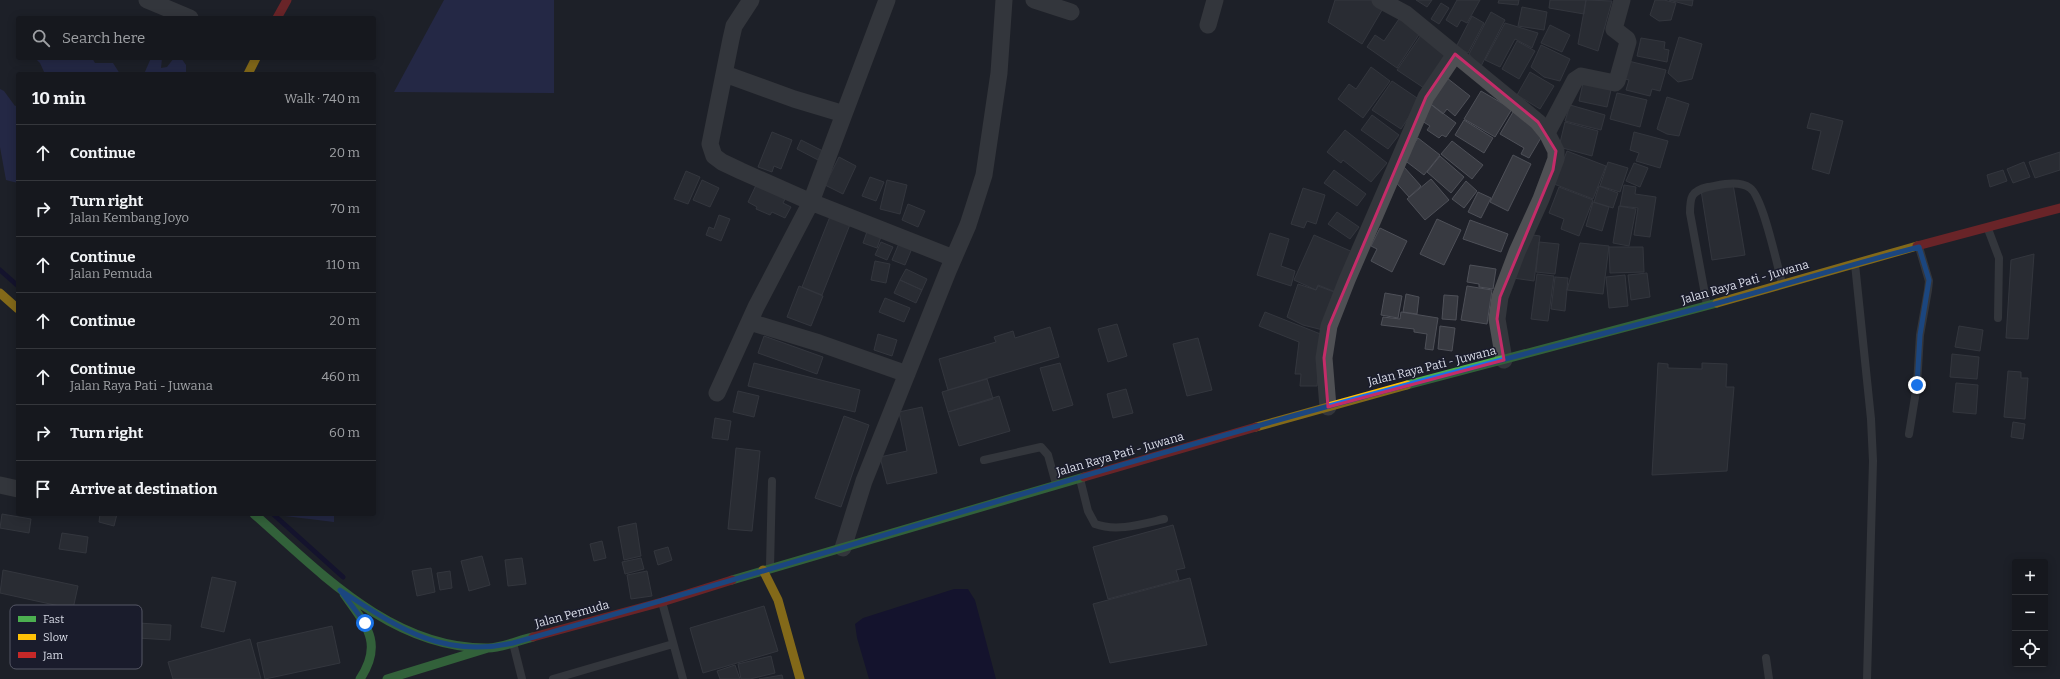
<!DOCTYPE html>
<meta charset="utf-8">
<style>
:root{--surface:#16181e;--page:#23252b;--text:#f1f3f6;--muted:#9ea0a4;--line:#35373c}
body{margin:0;font-family:Bitter,serif;background:var(--page);color:var(--text)}
.controls{position:absolute;right:12px;bottom:12px;display:grid;overflow:hidden;border-radius:4px;box-shadow:0 2px 10px #0003}
.controls button{width:36px;height:36px;display:grid;place-items:center;padding:0;border:0;border-bottom:1px solid var(--line);background:var(--surface);color:var(--text);font:20px sans-serif}
.stop{position:absolute;width:12px;height:12px;margin:-9px;border:3px solid #1a73e8;border-radius:50%;background:#fff}
.stop.end{background:#1a73e8;border-color:#fff;box-shadow:0 1px 4px #0008}
.list{margin:0;padding:0;list-style:none}
h2{display:flex;justify-content:space-between;align-items:center;height:52px;margin:0;padding:0 16px;font-size:17px}
h2 small{font-size:13px;font-weight:400;color:var(--muted)}
.list li{display:grid;grid-template-columns:26px 1fr auto;gap:12px;align-items:center;box-sizing:border-box;height:56px;padding:0 16px;border-top:1px solid var(--line)}
.list b{display:block;font-size:15px;white-space:nowrap}
.list p{margin:0;font-size:13px;white-space:nowrap;color:var(--muted)}
.list em{font-size:13px;font-style:normal;color:var(--muted)}
.icon{flex:none;width:22px;height:22px;fill:none;stroke:currentColor;stroke-width:2;stroke-linecap:round;stroke-linejoin:round}
.map{position:relative;flex:none;width:2060px;height:679px;overflow:hidden}
.search{position:absolute;background:var(--surface);box-shadow:0 2px 10px #0003;left:16px;top:16px;width:360px;height:44px;display:flex;align-items:center;gap:10px;box-sizing:border-box;padding:0 14px;border-radius:4px;color:var(--muted);font-size:15px}
.panel{position:absolute;background:var(--surface);box-shadow:0 2px 10px #0003;left:16px;top:72px;width:360px;height:444px;border-radius:4px}
.map>svg:first-child{display:block}
.green{fill:#2e3169}
.water{fill:#0a0333}
.lines{fill:none;stroke-linecap:round;stroke-linejoin:round}
.stream{stroke:#0a0333;stroke-width:5}
.building{fill:#383a41;stroke:#4e5058}
.lane{stroke:#4f5054;stroke-width:8}
.street{stroke:#4f5054;stroke-width:17}
.fast{stroke:#4caf50;stroke-width:9}
.slow{stroke:#ffc107;stroke-width:9}
.jam{stroke:#c62828;stroke-width:9}
.route{stroke:#1a73e8;stroke-width:5}
.marked{fill:none;stroke:#c42c69;stroke-width:3;stroke-linejoin:round}
.labels{text-anchor:middle;dominant-baseline:central;stroke-width:3;stroke-linejoin:round;paint-order:stroke}
.street-label{font-size:12px;fill:#dadde8;stroke:#1a1c2c}
.key{fill:#1a1c2c;stroke:#545664;stroke-width:1}
.key-label{font-size:11px;fill:#dadde8}
</style>
<div class="map">
<svg width="2060" height="679" viewBox="0 0 2060 679">
<rect width="100%" height="100%" fill="#1e2028"/>
<!-- green -->
<path class="green" d="M444,0H554V93L394,92Z
M35,58H92L95,63H113L120,74H45L40,63Z
M151,58H162L161,68L167,67L174,58H181L186,65V74H144Z
M0,89L4,91L15,106L18,105V183L6,180L0,147Z
M283,514H334V522L285,516Z"/>
<!-- water -->
<path class="water" d="M954,589H968L975,600L996,679H869L857,638L855,624L863,618Z"/>
<g class="lines">
<!-- stream -->
<path class="stream" d="M0,270L18,286
M273,514L343,577"/>
</g>
<!-- building -->
<path class="building" d="M1335,0H1373L1385,5L1362,44L1328,22Z
M1416,0H1432L1427,7Z
M1457,0H1480L1467,23L1461,20L1457,27L1446,20Z
M1499,0H1519L1518,5L1498,3Z
M1550,0H1586L1584,14L1549,8Z
M1586,0L1612,1L1598,51L1578,44Z
M1655,0H1664L1676,3L1671,20L1659,21L1650,15Z
M1669,0H1693L1692,6Z
M1441,3L1449,8L1439,24L1431,19Z
M1522,7L1547,12L1544,30L1518,26Z
M1491,12L1505,20L1480,68L1469,54Z
M1401,16L1422,30L1397,68L1367,47L1375,35L1384,41Z
M1472,16L1484,23L1468,53L1456,47Z
M1505,23L1538,33L1532,48L1515,39L1500,67L1485,60Z
M1550,25L1570,35L1562,52L1541,43Z
M1423,32L1450,50L1424,88L1397,70Z
M1679,37L1702,44L1692,79L1678,82L1668,73Z
M1641,38L1665,42L1664,49L1669,50L1667,62L1637,56Z
M1517,41L1535,51L1519,79L1502,69Z
M1541,45L1570,59L1560,81L1544,77L1531,67Z
M1624,60L1666,70L1660,91L1652,89L1650,96L1626,90L1629,80L1625,79Z
M1371,67L1390,81L1363,118L1338,99L1349,84L1356,89Z
M1530,72L1554,86L1540,109L1517,95Z
M1447,78L1470,96L1455,116L1447,109L1443,114L1428,102Z
M1392,81L1420,100L1401,129L1372,110Z
M1583,83L1611,90L1607,107L1579,101Z
M1481,91L1512,109L1495,137L1464,119Z
M1617,93L1647,100L1640,127L1610,119Z
M1667,97L1689,104L1679,136L1667,134L1657,129Z
M1428,102L1456,123L1446,137L1442,135L1439,138L1427,130L1430,126L1422,121Z
M1570,105L1605,115L1601,130L1565,121Z
M1513,112L1545,131L1529,158L1521,154L1524,148L1500,134Z
M1811,113L1843,121L1829,174L1812,169L1821,131L1807,128Z
M1372,115L1399,135L1388,149L1361,130Z
M1464,120L1493,138L1484,153L1455,135Z
M1565,122L1598,131L1592,156L1559,147Z
M1345,130L1387,163L1371,182L1343,160L1341,163L1327,152Z
M772,132L792,140L781,169L774,166L772,172L758,167Z
M1634,132L1668,141L1660,168L1636,161L1639,153L1630,150Z
M1418,138L1440,155L1424,175L1403,159Z
M801,140L823,151L818,160L797,149Z
M1452,141L1483,165L1472,179L1441,154Z
M1567,151L1606,166L1593,199L1554,184Z
M2060,152V170L2035,178L2029,162Z
M1513,155L1531,164L1508,211L1490,202Z
M1440,156L1464,177L1451,193L1427,172Z
M839,157L856,166L843,194L825,185Z
M1608,162L1628,168L1620,192L1600,186Z
M2024,162L2030,177L2013,183L2007,169Z
M1634,163L1648,168L1640,187L1626,181Z
M1404,167L1421,186L1409,197L1392,178Z
M1334,170L1366,194L1357,206L1324,183Z
M2003,170L2007,181L1990,187L1987,175Z
M686,171L700,177L688,204L674,199Z
M870,177L884,182L876,201L862,196Z
M1431,179L1449,200L1425,220L1407,199Z
M702,180L719,188L710,207L693,200Z
M887,180L907,185L900,214L880,209Z
M758,181L787,195L783,203L791,207L785,218L772,212L770,215L756,209L757,207L748,202Z
M1466,181L1477,191L1464,208L1452,199Z
M1733,184L1745,255L1712,260L1701,190Z
M1624,185L1636,187L1635,194L1656,197L1650,237L1634,235L1638,208L1620,206Z
M1599,186L1618,193L1613,208L1594,202Z
M1559,187L1593,200L1579,236L1561,229L1564,219L1549,213Z
M1303,188L1325,195L1316,224L1307,221L1304,228L1291,224Z
M1478,192L1491,198L1481,218L1468,212Z
M1593,202L1609,207L1602,231L1586,226Z
M908,204L925,211L918,227L902,220Z
M1619,206L1636,209L1629,246L1613,243Z
M1337,212L1359,227L1350,239L1328,224Z
M831,214L851,222L822,295L802,287Z
M719,215L730,219L721,241L706,235L709,227L714,229Z
M1437,219L1461,230L1444,265L1420,254Z
M1470,220L1508,234L1501,252L1463,239Z
M869,226L883,231L877,248L863,243Z
M1380,228L1407,241L1392,272L1371,261L1377,249L1371,246Z
M1270,233L1289,239L1281,266L1295,271L1291,286L1257,275Z
M1526,234L1540,236L1534,281L1513,278Z
M1314,235L1355,253L1338,293L1318,285L1316,290L1294,280Z
M900,241L913,246L905,265L892,260Z
M881,242L893,247L887,260L875,255Z
M1539,242L1559,244L1555,274L1536,272Z
M1580,243L1609,246L1603,294L1567,290Z
M1609,247H1643L1644,272L1610,273Z
M2034,254L2028,339L2006,338L2011,260Z
M875,261L890,264L886,283L871,280Z
M1470,265L1496,269L1493,289L1479,287V284L1467,282Z
M906,269L927,279L922,290L900,280Z
M1647,273L1650,297L1631,300L1628,275Z
M1537,274L1554,276L1548,321L1531,319Z
M1625,275L1628,306L1609,308L1606,277Z
M1555,277L1568,278L1565,311L1551,309Z
M900,280L922,290L916,303L894,293Z
M1298,284L1316,290L1318,286L1337,293L1323,330L1303,325L1287,317Z
M799,286L823,296L811,326L787,317Z
M1467,286L1492,290L1487,324L1461,320Z
M1385,293L1402,296L1398,318L1381,315Z
M1406,294L1419,297L1417,314L1403,312Z
M1444,295L1458,296L1456,320L1442,319Z
M885,298L910,308L904,322L879,312Z
M1265,312L1323,335L1317,386H1300L1301,374H1295L1299,342L1259,326Z
M1401,312L1438,318L1433,350L1425,349L1427,334L1414,332V329L1381,325L1383,317L1400,319Z
M1117,324L1127,356L1108,362L1098,329Z
M1440,326L1455,328L1452,351L1438,349Z
M1959,326L1983,330L1980,351L1955,347Z
M1050,327L1059,357L948,390L939,359L996,342L994,337L1013,331L1015,338Z
M878,334L897,340L892,356L874,350Z
M764,336L823,357L817,374L758,353Z
M1198,338L1212,390L1187,396L1173,344Z
M1952,354L1979,357L1977,379L1950,377Z
M754,363L860,390L855,412L748,386Z
M1060,363L1073,405L1053,411L1040,368Z
M1658,363L1668,364V368L1702,369V363L1727,364L1726,387H1734L1727,471L1652,475Z
M2008,371L2021,372V378H2028L2025,419L2004,417Z
M987,379L993,399L948,412L942,392Z
M1956,383L1978,385L1976,414L1953,412Z
M1126,389L1133,413L1113,418L1107,394Z
M738,391L759,396L754,417L733,412Z
M999,396L1010,431L959,446L948,412Z
M922,407L937,473L887,484L880,457L907,451L899,412Z
M844,416L869,425L841,507L815,498Z
M715,418L731,421L728,440L712,438Z
M2013,422L2025,424L2023,439L2011,437Z
M736,448L760,451L752,531L728,529Z
M2,514L31,519L29,533L0,528Z
M100,514H117L114,526L99,522Z
M636,523L641,556L624,560L618,527Z
M1173,525L1185,568L1176,570L1179,580L1108,599L1093,547Z
M62,533L88,537L86,553L59,549Z
M602,541L606,558L594,561L590,544Z
M668,547L672,560L658,565L654,551Z
M482,556L490,585L469,591L461,561Z
M522,558L526,584L508,586L505,560Z
M641,558L644,569L625,574L622,562Z
M431,568L435,592L417,596L412,571Z
M3,570L78,586L73,609L0,593Z
M450,571L452,588L440,590L437,573Z
M647,571L652,596L631,599L627,575Z
M212,577L236,582L224,632L201,627Z
M1190,578L1207,645L1110,663L1093,604Z
M764,606L778,651L703,673L690,628Z
M73,619L171,625L170,640L72,634Z
M332,626L340,663L265,679L257,643Z
M250,639L261,679H173L168,662Z
M771,656L775,673L750,679H741L738,664Z
M735,665L740,679H720L717,671Z
M782,675L783,679H759Z"/>
<g class="lines">
<!-- lane -->
<path class="lane" d="M1988,229L1999,258L1998,318
M1855,264L1871,419L1873,461L1867,679
M1707,305L1690,213C1690,197 1691,191 1708,187C1721,185 1738,180 1750,188C1763,197 1777,265 1782,283
M1909,434L1917,385L1920,335L1928,290L1929,281L1919,247
M984,460L1041,447L1048,455L1056,484
M1080,479L1088,511L1095,524C1117,532 1142,524 1164,519
M770,567L772,481
M662,602L683,679
M513,643L522,679
M1766,658L1769,679
M553,679L673,644"/>
<!-- street -->
<path class="street" d="M147,0L190,18
M751,0L734,26L731,39L710,144L714,156L722,162L741,171L811,202L953,258
M1034,0L1071,12
M1380,0L1406,14L1538,122L1547,133L1556,151V159L1541,199L1517,252L1500,297L1497,319L1504,360
M1208,25L1215,0
M844,114L887,0
M1547,133L1575,80L1581,76L1615,83L1617,81L1628,42L1627,39L1614,29L1622,0
M750,322L819,343L907,374
M717,393L756,307L811,202L844,114L794,99L725,74
M1328,407L1324,358L1329,326L1347,280L1426,97L1455,54
M0,485L18,489
M843,548L864,481L948,271L968,225L984,175L999,73L1004,0"/>
<!-- fast -->
<path class="fast" d="M1407,385L1717,303
M254,514C321,573 392,649 488,648C502,648 519,640 533,637
M732,580L1084,477
M344,594C366,625 384,643 360,679
M387,679L488,648"/>
<!-- slow -->
<path class="slow" d="M248,74L256,58
M0,293L18,309
M1717,303L1917,246
M1256,427L1407,385
M763,570L778,600L800,679"/>
<!-- jam -->
<path class="jam" d="M277,18L287,0
M1917,246L2060,208
M1084,477L1256,427
M533,637L662,602L732,580"/>
</g>
<g class="lines">
<!-- route -->
<path class="route" d="M365,623L340,590C397,627 441,659 513,643C798,564 1080,473 1366,396C1479,365 1593,337 1707,306C1778,287 1848,265 1919,247L1929,280L1920,335L1917,385"/>
</g>
<!-- marked area -->
<path d="M0 0H2060V679H0ZM1455,54L1538,122L1556,151L1553,170L1500,297L1497,319L1504,360L1328,407L1324,358L1329,326L1426,97Z" fill="#1e2028" fill-opacity=".55" fill-rule="evenodd"/>
<path class="marked" d="M1455,54L1538,122L1556,151L1553,170L1500,297L1497,319L1504,360L1328,407L1324,358L1329,326L1426,97Z"/>
<g class="labels">
<!-- street labels -->
<g class="street-label">
<text transform="translate(1745 282) rotate(-16)">Jalan Raya Pati - Juwana</text>
<text transform="translate(1432 366) rotate(-14)">Jalan Raya Pati - Juwana</text>
<text transform="translate(1120 454) rotate(-16)">Jalan Raya Pati - Juwana</text>
<text transform="translate(572 614) rotate(-15)">Jalan Pemuda</text>
</g>
</g>
<!-- legend -->
<rect x="10" y="605" width="132" height="64" rx="6" class="key"/>
<rect x="18" y="616" width="18" height="6" fill="#4caf50"/>
<rect x="18" y="634" width="18" height="6" fill="#ffc107"/>
<rect x="18" y="652" width="18" height="6" fill="#c62828"/>
<g class="key-label">
<text x="43" y="623">Fast</text>
<text x="43" y="641">Slow</text>
<text x="43" y="659">Jam</text>
</g>
</svg>
<div class="controls">
<button>+</button>
<button>−</button>
<button><svg class="icon" aria-label="locate" viewBox="0 0 24 24"><circle cx="12" cy="12" r="6"/><path d="M12 2v4M12 18v4M2 12h4M18 12h4"/></svg></button>
</div>
<div class="stop" style="left:365px;top:623px"></div>
<div class="stop end" style="left:1917px;top:385px"></div>
<div class="search"><svg class="icon" aria-label="search" viewBox="0 0 24 24"><circle cx="10" cy="10" r="6"/><path d="M15 15l6 6"/></svg>Search here</div>
<section class="panel">
<h2>10 min<small>Walk · 740 m</small></h2>
<ul class="list">
<li><svg class="icon" aria-label="ahead" viewBox="0 0 24 24"><path d="M12 20V5M6 11l6-6 6 6"/></svg><div><b>Continue</b></div><em>20 m</em></li>
<li><svg class="icon" aria-label="right" viewBox="0 0 24 24"><path d="M7 20v-9h11M14 6l5 5-5 5"/></svg><div><b>Turn right</b><p>Jalan Kembang Joyo</p></div><em>70 m</em></li>
<li><svg class="icon" aria-label="ahead" viewBox="0 0 24 24"><path d="M12 20V5M6 11l6-6 6 6"/></svg><div><b>Continue</b><p>Jalan Pemuda</p></div><em>110 m</em></li>
<li><svg class="icon" aria-label="ahead" viewBox="0 0 24 24"><path d="M12 20V5M6 11l6-6 6 6"/></svg><div><b>Continue</b></div><em>20 m</em></li>
<li><svg class="icon" aria-label="ahead" viewBox="0 0 24 24"><path d="M12 20V5M6 11l6-6 6 6"/></svg><div><b>Continue</b><p>Jalan Raya Pati - Juwana</p></div><em>460 m</em></li>
<li><svg class="icon" aria-label="right" viewBox="0 0 24 24"><path d="M7 20v-9h11M14 6l5 5-5 5"/></svg><div><b>Turn right</b></div><em>60 m</em></li>
<li><svg class="icon" aria-label="arrive" viewBox="0 0 24 24"><path d="M6 21V4h12l-3 4 3 4H6"/></svg><div><b>Arrive at destination</b></div></li>
</ul>
</section>
</div>
